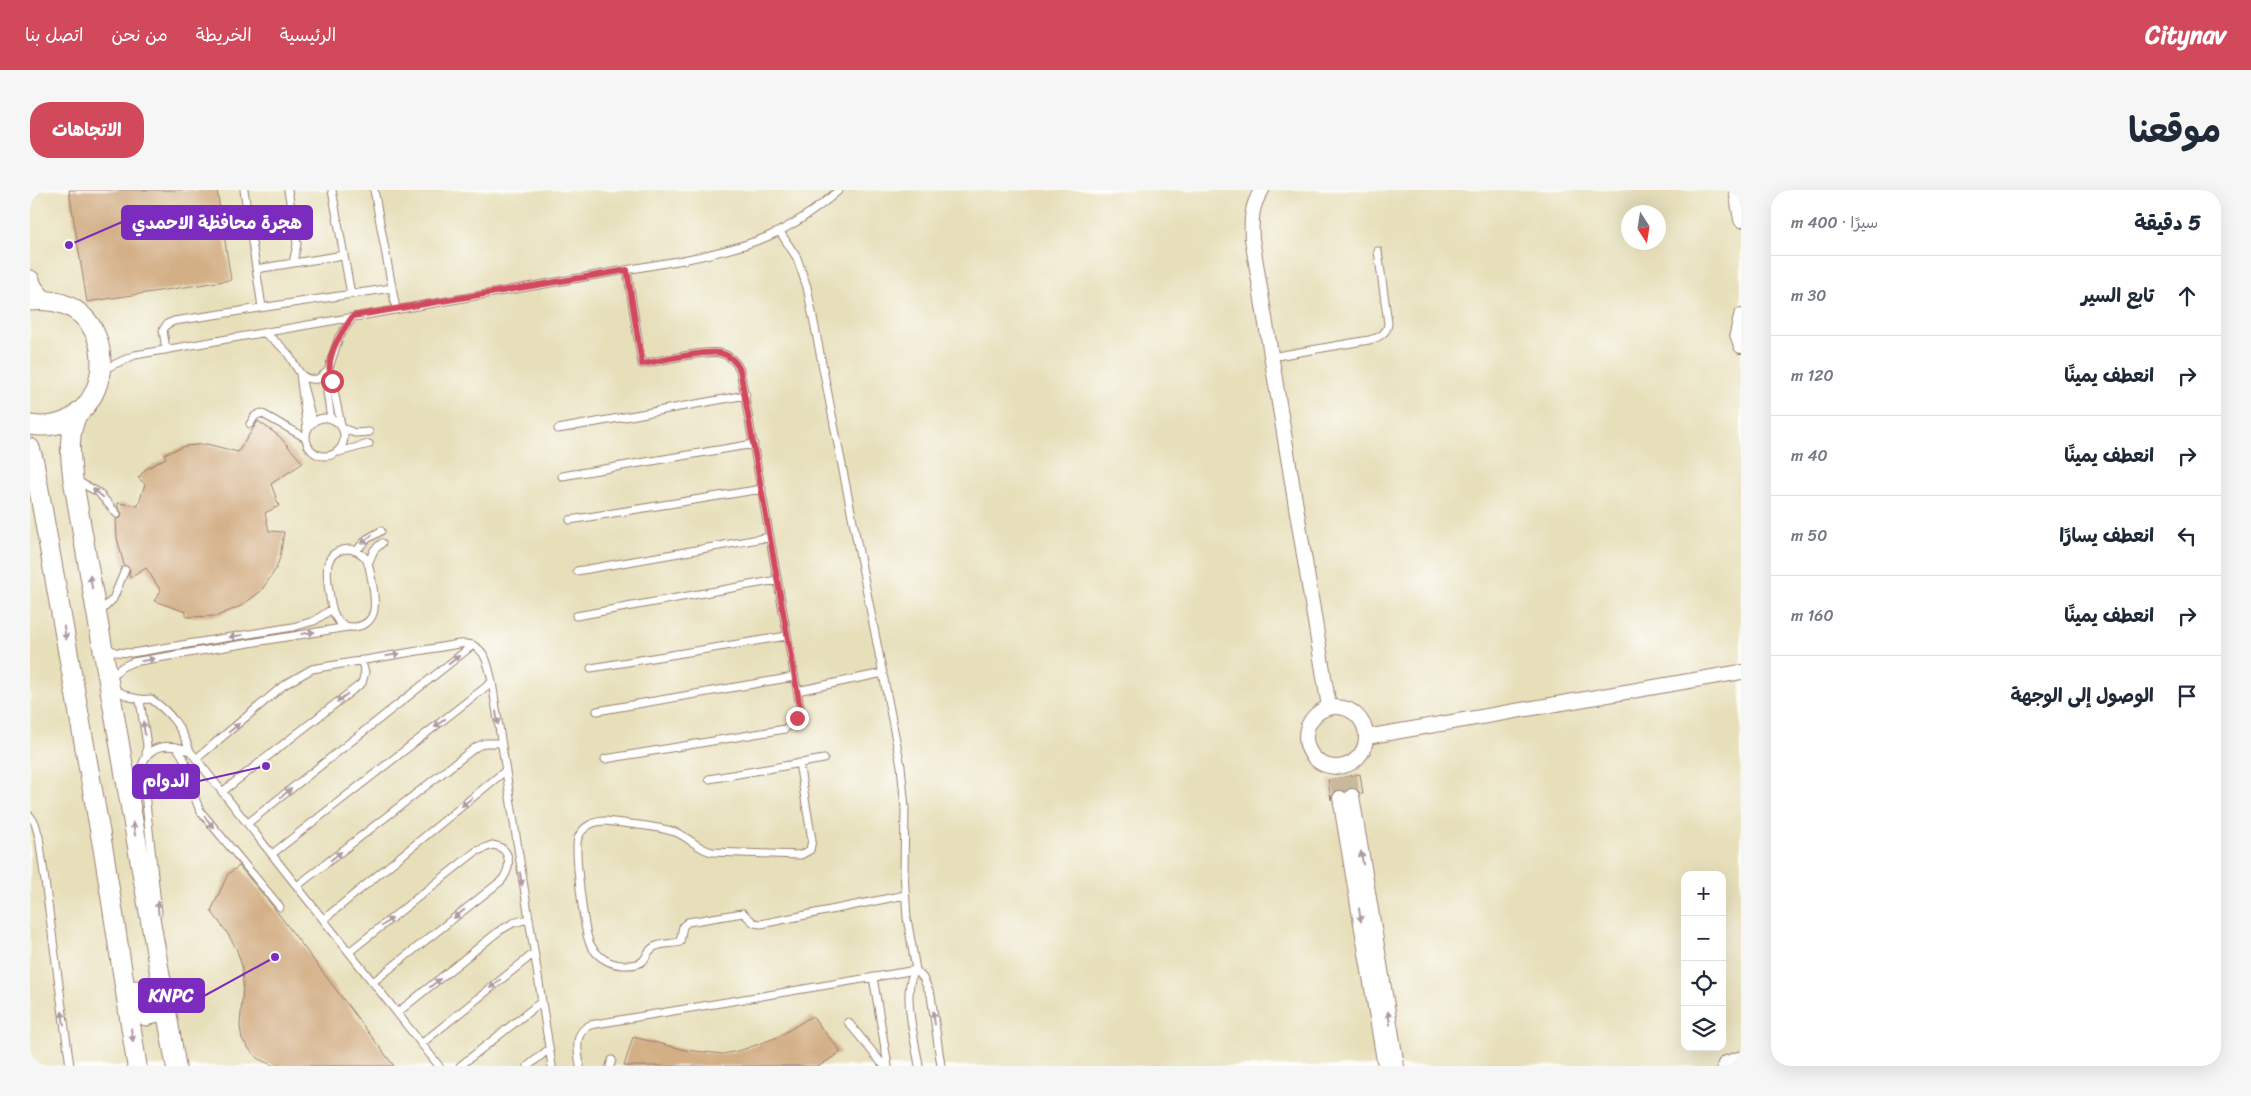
<!DOCTYPE html>
<html lang="ar">
<meta charset="utf-8">
<style>
:root{--surface:#fff;--page:#f6f6f7;--text:#1f2937;--muted:#747a83;--line:#e0e1e3;--accent:#d1495b}
body{margin:0;font-family:Sriracha,"Playpen Sans Arabic",sans-serif;background:var(--page);color:var(--text);direction:rtl}
.controls{position:absolute;right:15px;bottom:15px;display:grid;overflow:hidden;border-radius:10px;box-shadow:0 5px 20px #0002}
.controls button{width:45px;height:45px;display:grid;place-items:center;padding:0;border:0;border-bottom:1px solid var(--line);background:var(--surface);color:var(--text);font:25px sans-serif}
.compass{position:absolute;left:1591px;top:15px;width:45px;height:45px;border-radius:50%;background:var(--surface);box-shadow:0 5px 20px #0002;rotate:168deg}
.stop{position:absolute;width:15px;height:15px;margin:-11px;border:4px solid #d1495b;border-radius:50%;background:#fff}
.stop.end{background:#d1495b;border-color:#fff;box-shadow:0 1px 5px #0008}
.list{margin:0;padding:0;list-style:none}
h2{display:flex;justify-content:space-between;align-items:center;height:65px;margin:0;padding:0 20px;font-size:21px}
h2 small{font-size:16px;font-weight:400;color:var(--muted)}
.list li{display:grid;grid-template-columns:32px 1fr auto;gap:15px;align-items:center;box-sizing:border-box;height:80px;padding:0 20px;border-top:1px solid var(--line)}
.list b{display:block;font-size:19px;white-space:nowrap}
.list em{font-size:16px;font-style:normal;color:var(--muted)}
.icon{flex:none;width:28px;height:28px;fill:none;stroke:currentColor;stroke-width:2;stroke-linecap:round;stroke-linejoin:round}
.map{position:relative;flex:none;width:1711px;height:876px;overflow:hidden;direction:ltr;border-radius:20px}
header{display:flex;align-items:center;gap:30px;box-sizing:border-box;height:70px;padding:0 25px;background:var(--accent);color:#fff}
header strong{font-size:24px}
nav{display:flex;gap:28px;margin-inline-start:auto;font-size:18px}
.intro{display:flex;align-items:center;justify-content:space-between;box-sizing:border-box;height:120px;padding:0 30px}
h1{margin:0;font-size:35px}
.button{padding:12px 22px;border-radius:20px;background:var(--accent);color:#fff;font-size:18px;font-weight:700}
main{display:flex;gap:30px;padding:0 30px}
aside{flex:1;background:var(--surface);border-radius:20px;box-shadow:0 5px 20px #0002}
.map>svg:first-child{display:block}
.building{fill:#d3af86}
.lines{fill:none;stroke-linecap:round;stroke-linejoin:round}
.minor-tunnel{stroke:#c8b99d;stroke-width:14;stroke-dasharray:14 7;stroke-linecap:butt}
.service-casing{stroke:#987f72;stroke-width:9}
.minor-casing{stroke:#987f72;stroke-width:16}
.secondary-casing{stroke:#987f72;stroke-width:21}
.primary-casing{stroke:#987f72;stroke-width:23}
.service{stroke:#fff;stroke-width:7}
.minor{stroke:#fff;stroke-width:14}
.secondary{stroke:#fff;stroke-width:19}
.primary{stroke:#fff;stroke-width:21}
.oneway{fill:#ae9aa0}
.route{stroke:#d1495b;stroke-width:6}
.leader{fill:none;stroke:#7b2cbf;stroke-width:2}
.callout-dot{fill:#7b2cbf;stroke:#fdfcf7;stroke-width:2}
.callout{fill:#7b2cbf;stroke:#7b2cbf;stroke-width:2}
.callout-label{font-size:18px;text-anchor:middle;font-weight:bold;fill:#fff}
</style>
<header>
<strong>Citynav</strong>
<nav><a>الرئيسية</a><a>الخريطة</a><a>من نحن</a><a>اتصل بنا</a></nav>
</header>
<div class="intro"><h1>موقعنا</h1><a class="button">الاتجاهات</a></div>
<main>
<aside>
<h2>5 دقيقة<small>سيرًا · 400 m</small></h2>
<ul class="list">
<li><svg class="icon" aria-label="ahead" viewBox="0 0 24 24"><path d="M12 20V5M6 11l6-6 6 6"/></svg><div><b>تابع السير</b></div><em>30 m</em></li>
<li><svg class="icon" aria-label="right" viewBox="0 0 24 24"><path d="M7 20v-9h11M14 6l5 5-5 5"/></svg><div><b>انعطف يمينًا</b></div><em>120 m</em></li>
<li><svg class="icon" aria-label="right" viewBox="0 0 24 24"><path d="M7 20v-9h11M14 6l5 5-5 5"/></svg><div><b>انعطف يمينًا</b></div><em>40 m</em></li>
<li><svg class="icon" aria-label="left" viewBox="0 0 24 24"><path d="M17 20v-9H6M10 6l-5 5 5 5"/></svg><div><b>انعطف يسارًا</b></div><em>50 m</em></li>
<li><svg class="icon" aria-label="right" viewBox="0 0 24 24"><path d="M7 20v-9h11M14 6l5 5-5 5"/></svg><div><b>انعطف يمينًا</b></div><em>160 m</em></li>
<li><svg class="icon" aria-label="arrive" viewBox="0 0 24 24"><path d="M6 21V4h12l-3 4 3 4H6"/></svg><div><b>الوصول إلى الوجهة</b></div></li>
</ul>
</aside>
<div class="map">
<svg width="1711" height="876" viewBox="0 0 1711 876">
<rect width="100%" height="100%" fill="#fdfcf7"/>
<filter id="ink" filterUnits="userSpaceOnUse"><feTurbulence type="fractalNoise" baseFrequency=".02" numOctaves="2"/><feDisplacementMap in="SourceGraphic" scale="10" xChannelSelector="R" yChannelSelector="G"/><feConvolveMatrix kernelMatrix="1 2 1 2 8 2 1 2 1" color-interpolation-filters="sRGB"/></filter>
<filter id="wash" filterUnits="userSpaceOnUse"><feTurbulence type="fractalNoise" baseFrequency=".0096" numOctaves="4" result="noise"/><feDisplacementMap in="SourceGraphic" scale="20" xChannelSelector="R" yChannelSelector="G"/><feGaussianBlur stdDeviation="1.12" result="paint"/><feColorMatrix in="noise" values="0 0 0 0 0 0 0 0 0 0 0 0 0 0 0 0 0 1.4 0 .05"/><feComposite in="paint" operator="in"/></filter>
<g filter="url(#wash)">
<rect width="100%" height="100%" fill="#e7dfba"/>
<g id="blocks">
<!-- building -->
<path class="building" d="M39,0H187L201,90L57,112Z
M228,231L249,246L273,273L241,294L249,316L235,323L239,341L254,342L250,367L246,379L231,401L211,416L187,426L156,427V422L124,411L131,401L116,378L100,388L99,385L100,379L94,375L87,348L86,329L91,328L92,323L88,317V313L108,316L115,294L108,288L116,279L136,268L134,264L155,256L177,254L208,262Z
M1330,584L1333,604H1331L1325,598H1320L1315,601L1308,600L1302,605L1301,610L1298,590Z
M209,676L241,714L364,876H244L227,868L220,860L212,849L210,837L213,796L212,776L206,758L196,741L181,721L198,684Z
M782,826L811,862L789,876H594L603,847L656,860L693,864L712,860L748,847Z"/>
</g>
</g>
<g filter="url(#ink)">
<use href="#blocks" fill-opacity="0" stroke="#987f72" stroke-width="1"/>
<g class="lines">
<!-- minor-tunnel -->
<path class="minor-tunnel" d="M1320,586L1322,606
M1306,588L1310,608"/>
<defs>
<path id="service" d="M214,0L232,117
M258,0L267,54L263,73
M302,0L321,104
M344,0L366,119
M750,42L767,68L777,97L871,576L875,618L874,682L877,728L886,780L893,788L901,805L911,876
M226,79L314,65
M234,143C243,149 251,155 258,164C267,176 269,192 288,189L298,181L309,147L323,127
M136,160L133,140L137,134L144,131L362,98
M1241,167L1339,150C1348,148 1358,143 1358,133L1348,61
M74,179L105,165L653,70C721,56 756,46 809,0
M298,181L302,191L311,235
M270,184L277,240
M298,184L297,202L301,229
M272,192L283,233
M276 247a19 19 0 1 1 38 0a19 19 0 1 1-38 0Z
M220,234L225,226L231,223L276,248
M312,238L325,243L339,242
M528,239L716,205
M309,262L339,254
M532,286L724,254
M45,290L68,302L87,324
M540,330L732,299
M320,359C327,361 332,363 336,369C340,375 340,384 342,391C345,409 350,434 325,437C304,439 301,417 299,401C296,381 293,360 320,359Z
M326,361L337,349L351,341
M338,374L344,360L352,353
M547,381L740,347
M68,424L83,409L95,380
M546,426L747,390
M75,456L85,462L102,463L263,437L284,431L302,419
M561,478L757,446
M81,487L92,477L103,472L318,437
M82,497C95,506 106,511 121,509C141,523 152,538 160,561L409,876
M767,501L853,483
M110,511L117,555L116,565
M567,521L764,487
M146,557C162,574 159,602 171,622L250,717
M166,569L254,495L282,479L429,454C454,451 458,472 462,492L522,876
M575,569L755,539L767,528L770,517L710,180C706,172 700,165 690,163C673,160 631,171 612,174L597,80
M769,573L782,650L780,660L771,665L682,662C667,659 659,647 645,642C624,635 598,634 576,631C564,631 553,636 548,648C544,660 554,742 560,754C567,767 580,775 594,775C621,776 612,764 624,757C631,753 642,754 650,752L653,736L658,732L713,723L724,733L731,734L875,705
M679,589L794,569
M192,602L332,493L335,482L331,470
M0,626L5,633L9,647L40,876
M218,633L443,455
M242,664L462,492
M267,696L446,557L455,553H471
M128,723L112,576C119,552 141,554 160,561
M294,729L475,581
M319,762L445,662L462,655C482,657 482,678 471,691L343,792
M886,780C870,797 886,854 889,876
M843,787L858,876
M367,823L469,741L483,733L498,729
M818,832L854,876
M391,854L503,764
M430,876L511,812
M498,876L519,859
M550,876C548,860 543,843 560,835L886,780
M580,876L582,870"/>
<path id="minor" d="M1232,0C1221,15 1221,31 1222,49L1299,517
M1706,0L1711,30
M1711,126L1707,144L1711,156
M1276 547a30 30 0 1 1 60 0a30 30 0 1 1-60 0Z
M1336,547L1711,482
M1322,606L1367,876
M1310,608L1355,876"/>
<path id="secondary" d="M0,90L3,98L12,109
M0,111C99,100 90,249 0,235
M49,221C37,243 40,265 43,289L146,876
M0,258L4,272L75,670L107,876
M106,800L110,821L116,826L126,822L134,807"/>
<path id="primary" d="M1698,876L1711,872"/>
</defs>
<!-- service casing -->
<use href="#service" class="service-casing"/>
<!-- minor casing -->
<use href="#minor" class="minor-casing"/>
<!-- secondary casing -->
<use href="#secondary" class="secondary-casing"/>
<!-- primary casing -->
<use href="#primary" class="primary-casing"/>
<!-- service -->
<use href="#service" class="service"/>
<!-- minor -->
<use href="#minor" class="minor"/>
<!-- secondary -->
<use href="#secondary" class="secondary"/>
<!-- primary -->
<use href="#primary" class="primary"/>
</g>
<!-- one-way arrows -->
<defs><path id="oneway-solid" d="M-6-.8H1V-3.2L6.5 0L1 3.2V.8H-6Z" transform="scale(1.25)"/></defs>
<g class="oneway">
<use href="#oneway-solid" transform="translate(68 303) rotate(-141)"/>
<use href="#oneway-solid" transform="translate(337 349) rotate(142)"/>
<use href="#oneway-solid" transform="translate(61 392) rotate(-100)"/>
<use href="#oneway-solid" transform="translate(35 443) rotate(80)"/>
<use href="#oneway-solid" transform="translate(278 443) rotate(-9)"/>
<use href="#oneway-solid" transform="translate(206 446) rotate(171)"/>
<use href="#oneway-solid" transform="translate(363 465) rotate(-10)"/>
<use href="#oneway-solid" transform="translate(118 470) rotate(-10)"/>
<use href="#oneway-solid" transform="translate(424 470) rotate(-38)"/>
<use href="#oneway-solid" transform="translate(312 508) rotate(142)"/>
<use href="#oneway-solid" transform="translate(467 528) rotate(82)"/>
<use href="#oneway-solid" transform="translate(410 533) rotate(142)"/>
<use href="#oneway-solid" transform="translate(114 538) rotate(-98)"/>
<use href="#oneway-solid" transform="translate(204 538) rotate(-40)"/>
<use href="#oneway-solid" transform="translate(256 603) rotate(-38)"/>
<use href="#oneway-solid" transform="translate(437 612) rotate(141)"/>
<use href="#oneway-solid" transform="translate(179 632) rotate(51)"/>
<use href="#oneway-solid" transform="translate(104 639) rotate(-100)"/>
<use href="#oneway-solid" transform="translate(306 666) rotate(-38)"/>
<use href="#oneway-solid" transform="translate(1332 668) rotate(-100)"/>
<use href="#oneway-solid" transform="translate(491 689) rotate(81)"/>
<use href="#oneway-solid" transform="translate(128 718) rotate(-95)"/>
<use href="#oneway-solid" transform="translate(429 724) rotate(142)"/>
<use href="#oneway-solid" transform="translate(1330 725) rotate(81)"/>
<use href="#oneway-solid" transform="translate(357 732) rotate(-39)"/>
<use href="#oneway-solid" transform="translate(405 793) rotate(-39)"/>
<use href="#oneway-solid" transform="translate(465 794) rotate(141)"/>
<use href="#oneway-solid" transform="translate(33 828) rotate(-98)"/>
<use href="#oneway-solid" transform="translate(904 828) rotate(-98)"/>
<use href="#oneway-solid" transform="translate(1359 828) rotate(-100)"/>
<use href="#oneway-solid" transform="translate(102 845) rotate(81)"/>
</g>
</g>
<g class="lines" filter="url(#ink)">
<!-- route -->
<path class="route" d="M302,191C293,169 310,144 323,126L597,80L612,174C631,171 673,160 690,163C700,165 706,172 710,180L770,517L767,528"/>
</g>
<!-- callouts -->
<path class="leader" d="M39 55L92 32M236 576L169 591M245 767L174 806"/>
<g class="callout-dot">
<circle cx="39" cy="55" r="5"/>
<circle cx="236" cy="576" r="5"/>
<circle cx="245" cy="767" r="5"/>
</g>
<g class="callout">
<rect x="92" y="16" width="190" height="33" rx="5"/>
<rect x="103" y="575" width="66" height="33" rx="5"/>
<rect x="109" y="789" width="65" height="33" rx="5"/>
</g>
<g class="callout-label">
<text x="187" y="39">هجرة محافظة الاحمدي</text>
<text x="136" y="597">الدوام</text>
<text x="141" y="812">KNPC</text>
</g>
</svg>
<div class="controls">
<button>+</button>
<button>−</button>
<button><svg class="icon" aria-label="locate" viewBox="0 0 24 24"><circle cx="12" cy="12" r="6"/><path d="M12 2v4M12 18v4M2 12h4M18 12h4"/></svg></button>
<button><svg class="icon" aria-label="layers" viewBox="0 0 24 24"><path d="M12 4l9 5-9 5-9-5zM3 14l9 5 9-5"/></svg></button>
</div>
<svg class="compass" viewBox="-18 -18 36 36"><path d="M0-13l5 13h-10z" fill="#e53935"/><path d="M0 13l5-13h-10z" fill="#747a83"/></svg>
<div class="stop" style="left:302px;top:191px"></div>
<div class="stop end" style="left:767px;top:528px"></div>
</div>
</main>
